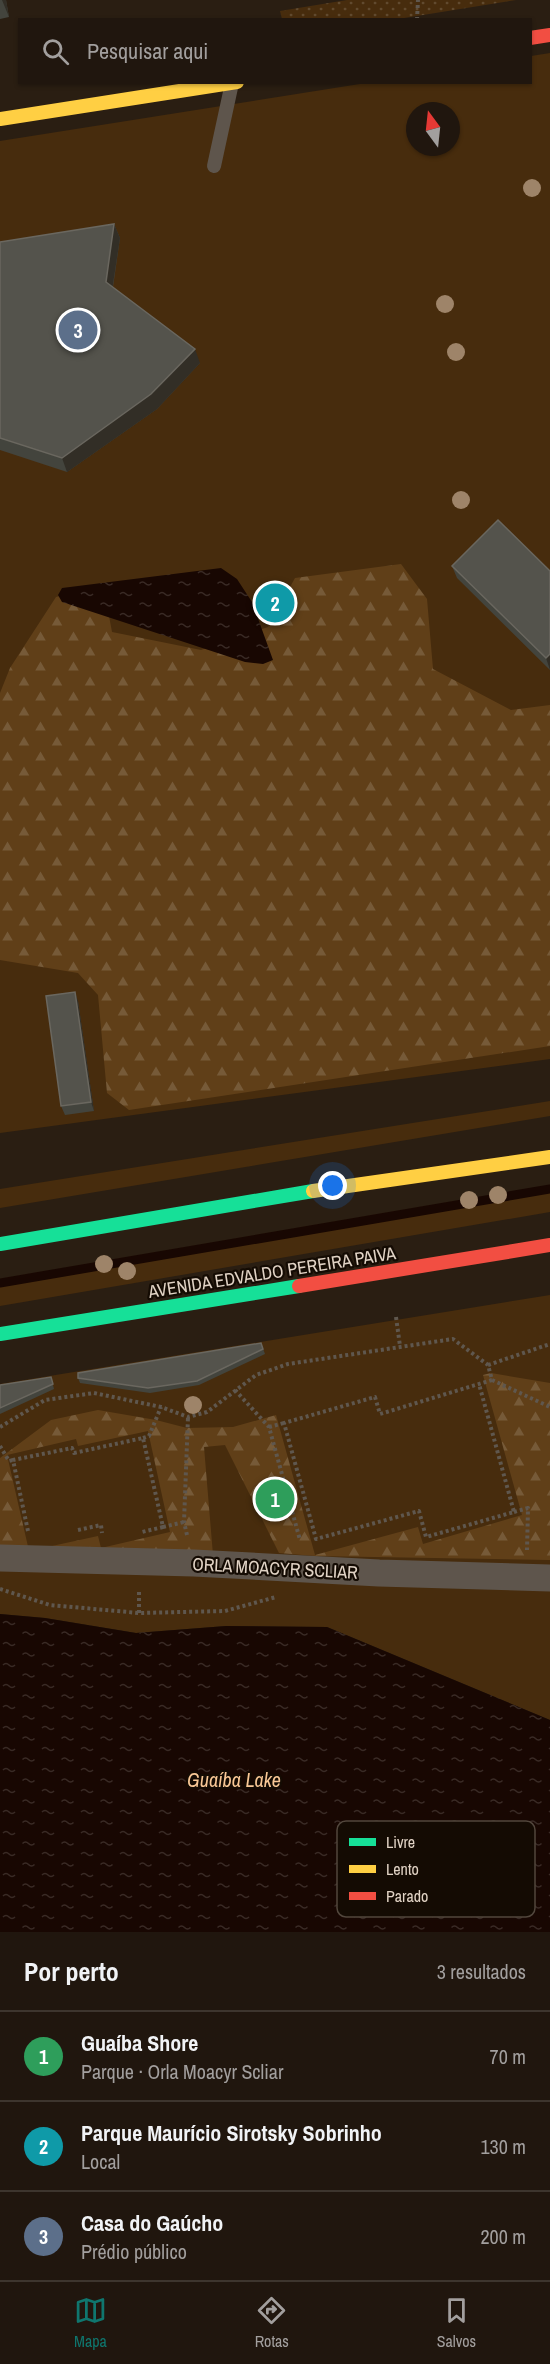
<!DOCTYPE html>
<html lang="pt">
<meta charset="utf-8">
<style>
:root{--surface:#20160e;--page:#2d231c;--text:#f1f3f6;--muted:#a29f9e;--line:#3d352e;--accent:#0f766e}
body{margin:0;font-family:"Archivo Narrow",sans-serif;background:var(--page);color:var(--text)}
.compass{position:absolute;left:406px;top:102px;width:54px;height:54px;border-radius:50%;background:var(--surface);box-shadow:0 2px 4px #0004;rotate:345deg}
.you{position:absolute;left:333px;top:1186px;width:21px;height:21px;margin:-15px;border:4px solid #fff;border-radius:50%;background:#1a73e8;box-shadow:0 0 0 9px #1a73e833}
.badge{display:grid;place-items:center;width:39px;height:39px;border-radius:50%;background:var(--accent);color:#fff;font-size:20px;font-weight:700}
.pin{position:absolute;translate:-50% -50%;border:3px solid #fff;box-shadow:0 2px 6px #0006}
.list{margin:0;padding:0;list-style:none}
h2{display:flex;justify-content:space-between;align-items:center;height:78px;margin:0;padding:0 24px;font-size:26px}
h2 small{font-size:20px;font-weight:400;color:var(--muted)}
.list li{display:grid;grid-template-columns:39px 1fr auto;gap:18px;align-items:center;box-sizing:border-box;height:90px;padding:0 24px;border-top:2px solid var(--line)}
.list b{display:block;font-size:22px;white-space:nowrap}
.list p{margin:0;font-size:20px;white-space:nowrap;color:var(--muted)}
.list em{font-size:20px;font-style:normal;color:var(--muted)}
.icon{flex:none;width:33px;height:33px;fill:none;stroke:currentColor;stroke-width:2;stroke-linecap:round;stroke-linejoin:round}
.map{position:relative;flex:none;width:550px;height:1932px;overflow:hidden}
.search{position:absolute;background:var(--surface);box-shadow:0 2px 4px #0004;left:18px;right:18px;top:18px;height:66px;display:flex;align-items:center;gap:15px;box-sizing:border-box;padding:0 21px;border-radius:0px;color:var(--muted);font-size:22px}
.sheet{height:348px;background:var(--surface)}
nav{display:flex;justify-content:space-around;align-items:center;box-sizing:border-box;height:84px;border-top:2px solid var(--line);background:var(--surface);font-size:16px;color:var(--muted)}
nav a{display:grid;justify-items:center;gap:3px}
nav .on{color:var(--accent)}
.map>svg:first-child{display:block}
.green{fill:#472c0d;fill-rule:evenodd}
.forest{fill:url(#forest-firs);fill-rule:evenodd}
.garden{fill:url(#garden-dots)}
.water{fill:url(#water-ripples)}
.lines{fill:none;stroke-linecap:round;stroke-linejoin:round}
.stream{stroke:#180702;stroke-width:9}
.path{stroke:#5f574e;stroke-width:4;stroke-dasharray:3 3;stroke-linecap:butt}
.lane{stroke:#5e554c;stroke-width:14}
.street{stroke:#5e554c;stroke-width:27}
.fast{stroke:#16e098;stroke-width:14}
.slow{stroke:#ffcf43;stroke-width:14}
.jam{stroke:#f24e42;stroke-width:14}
.tree{fill:#9e8469}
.wall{fill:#43443d}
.shaded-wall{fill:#322e26}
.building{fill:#54534c;stroke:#6a675f;stroke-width:1.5}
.labels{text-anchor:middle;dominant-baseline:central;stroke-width:4.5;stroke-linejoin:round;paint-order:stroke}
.street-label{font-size:18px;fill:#e1d3c5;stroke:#140b03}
.water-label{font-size:20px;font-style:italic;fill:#f9c896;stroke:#140b03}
.key{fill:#140b03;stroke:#52473d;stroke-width:1.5}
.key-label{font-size:16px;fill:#e1d3c5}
</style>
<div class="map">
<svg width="550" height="1932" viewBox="0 0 550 1932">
<defs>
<pattern id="forest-firs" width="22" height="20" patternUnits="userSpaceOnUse" patternTransform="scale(1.5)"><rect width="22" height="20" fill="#603f18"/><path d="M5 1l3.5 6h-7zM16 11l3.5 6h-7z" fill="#765a38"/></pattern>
<pattern id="garden-dots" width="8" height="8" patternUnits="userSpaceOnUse" patternTransform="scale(1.5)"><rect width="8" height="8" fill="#472c0d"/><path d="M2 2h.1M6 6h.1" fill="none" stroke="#614a2f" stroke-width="1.8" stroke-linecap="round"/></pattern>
<pattern id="water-ripples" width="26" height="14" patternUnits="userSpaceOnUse" patternTransform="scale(1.5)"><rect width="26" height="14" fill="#180702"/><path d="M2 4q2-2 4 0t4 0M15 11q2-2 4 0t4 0" fill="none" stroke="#392a25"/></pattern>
</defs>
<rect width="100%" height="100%" fill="#2a1e12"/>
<!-- green -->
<path class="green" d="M550,53V1059L0,1133V141L366,83L530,82L531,56ZM415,111H451V147H415Z
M550,1101V1116L0,1208V1189Z
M550,1185V1212L0,1306V1279Z
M550,1295V1720L327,1627L226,1626L136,1633L45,1618L0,1614V1384Z"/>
<!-- forest -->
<path class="forest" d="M401,564L427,599L433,669L511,710L550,705V1046L129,1110L107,1093L98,995L78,973L0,960V693L10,668L56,597L86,590L106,600L112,632L201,650L268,627L295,578Z
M491,1373L550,1383V1560L315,1556L279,1553L225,1445L204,1447L213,1555L0,1549V1458L51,1420L98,1410L156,1420L187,1428L233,1427L276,1415L315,1555L418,1527L423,1544L522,1515L483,1375ZM148,1431L170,1532L101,1548L98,1536L29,1551L7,1455L76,1439L78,1446Z"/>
<!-- garden -->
<path class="garden" d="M347,0H516L398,19H282L280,11Z"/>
<!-- water -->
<path class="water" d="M221,568L237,579L252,602L273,660L263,664L245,662L62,602L58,595L62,588Z
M0,1614L45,1618L136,1633L226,1626L327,1627L550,1720V1932H0Z"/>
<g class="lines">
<!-- stream -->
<path class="stream" d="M0,1283L550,1189"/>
<!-- path -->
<path class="path" d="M417,20L418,0
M396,1317L400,1346
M488,1365L550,1344
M492,1380L550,1407
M235,1390L269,1427L300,1540
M0,1427L45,1400L94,1393L161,1407L188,1417L207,1412L256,1375L288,1364L453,1339L488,1365L492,1380L380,1414L375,1397L284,1423L316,1539L419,1511L426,1537L514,1512L479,1384
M269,1427L284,1423
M143,1438L149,1436L161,1407
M0,1446L9,1461L13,1460
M514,1512L528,1508L527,1550
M163,1527L184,1522
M78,1530L101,1525L102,1533
M28,1531L13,1460L72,1448L74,1453L143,1438L163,1527L142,1532
M187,1535L184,1522L188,1417
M0,1589L50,1605L139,1613L225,1611L276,1597
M139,1613V1589"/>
<!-- lane -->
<path class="lane" d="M214,166L232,83"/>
<!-- street -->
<path class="street" d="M0,1558L194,1563L379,1573L550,1578"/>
<!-- fast -->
<path class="fast" d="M0,1244L313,1191
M0,1334L299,1286"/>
<!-- slow -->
<path class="slow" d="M0,119L237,82
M313,1191L550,1157"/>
<!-- jam -->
<path class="jam" d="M530,38L550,35
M299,1286L550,1245"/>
</g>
<!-- trees -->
<g class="tree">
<circle cx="532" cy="188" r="9"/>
<circle cx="445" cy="304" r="9"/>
<circle cx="456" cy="352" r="9"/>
<circle cx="461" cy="500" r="9"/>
<circle cx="498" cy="1195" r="9"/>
<circle cx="469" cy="1200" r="9"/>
<circle cx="104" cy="1264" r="9"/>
<circle cx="127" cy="1271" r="9"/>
<circle cx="193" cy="1405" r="9"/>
</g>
<!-- wall -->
<path class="wall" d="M0,0H6L9,17L0,19Z
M114,224L120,238L113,287L200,363L157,409L67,472L0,450V242Z
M452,566L550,571V670L457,578Z
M78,1001L94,1111L65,1115L61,1106Z
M261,1343L265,1354L199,1385L150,1393L80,1383L78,1378Z
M51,1377L54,1389L0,1414V1385Z"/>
<!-- shaded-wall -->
<path class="shaded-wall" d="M2,0H6L9,17Z
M114,224L120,238L111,297L106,282Z
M195,349L200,363L157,409L67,472L62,458Z
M550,654V670L546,658Z
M75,992L78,1001L94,1111L91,1102Z"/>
<!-- building -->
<path class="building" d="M114,224L106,282L195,349L151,394L62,458L0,438V242Z
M498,520L550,571V654L546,658L452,566Z
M75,992L91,1102L61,1106L46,996Z
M261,1343L263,1349L197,1381L148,1388L78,1378V1373Z
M51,1377L53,1384L0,1408V1385Z"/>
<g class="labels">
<!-- street labels -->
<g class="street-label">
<text transform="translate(272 1272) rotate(-9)">AVENIDA EDVALDO PEREIRA PAIVA</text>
<text transform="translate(275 1568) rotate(3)">ORLA MOACYR SCLIAR</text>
</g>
<!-- water labels -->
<g class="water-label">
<text x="234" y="1779">Guaíba Lake</text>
</g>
</g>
<!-- legend -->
<rect x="337" y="1821" width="198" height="96" rx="9" class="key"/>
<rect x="349" y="1838" width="27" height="8" fill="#16e098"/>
<rect x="349" y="1865" width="27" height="8" fill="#ffcf43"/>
<rect x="349" y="1892" width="27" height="8" fill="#f24e42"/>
<g class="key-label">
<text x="386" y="1848">Livre</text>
<text x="386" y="1875">Lento</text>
<text x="386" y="1902">Parado</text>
</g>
</svg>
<svg class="compass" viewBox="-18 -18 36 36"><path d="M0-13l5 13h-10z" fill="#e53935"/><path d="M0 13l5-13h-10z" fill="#a29f9e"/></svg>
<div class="you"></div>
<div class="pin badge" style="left:275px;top:1499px;background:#2e9e5b">1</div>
<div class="pin badge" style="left:275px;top:603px;background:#0f9aa8">2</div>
<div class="pin badge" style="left:78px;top:330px;background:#5c6f8a">3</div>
<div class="search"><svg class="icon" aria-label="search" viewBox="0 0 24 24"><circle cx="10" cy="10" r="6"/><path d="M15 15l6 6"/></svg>Pesquisar aqui</div>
</div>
<section class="sheet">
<h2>Por perto<small>3 resultados</small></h2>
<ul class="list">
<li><span class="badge" style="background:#2e9e5b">1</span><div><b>Guaíba Shore</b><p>Parque · Orla Moacyr Scliar</p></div><em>70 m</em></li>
<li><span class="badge" style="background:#0f9aa8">2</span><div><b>Parque Maurício Sirotsky Sobrinho</b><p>Local</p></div><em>130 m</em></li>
<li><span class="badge" style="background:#5c6f8a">3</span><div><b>Casa do Gaúcho</b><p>Prédio público</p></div><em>200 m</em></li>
</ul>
</section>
<nav>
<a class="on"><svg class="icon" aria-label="map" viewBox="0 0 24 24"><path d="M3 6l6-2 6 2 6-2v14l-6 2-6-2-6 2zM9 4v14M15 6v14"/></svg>Mapa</a>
<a><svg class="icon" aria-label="directions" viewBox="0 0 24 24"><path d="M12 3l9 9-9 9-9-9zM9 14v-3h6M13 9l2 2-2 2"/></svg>Rotas</a>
<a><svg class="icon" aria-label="saved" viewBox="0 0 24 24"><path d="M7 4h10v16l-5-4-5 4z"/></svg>Salvos</a>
</nav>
